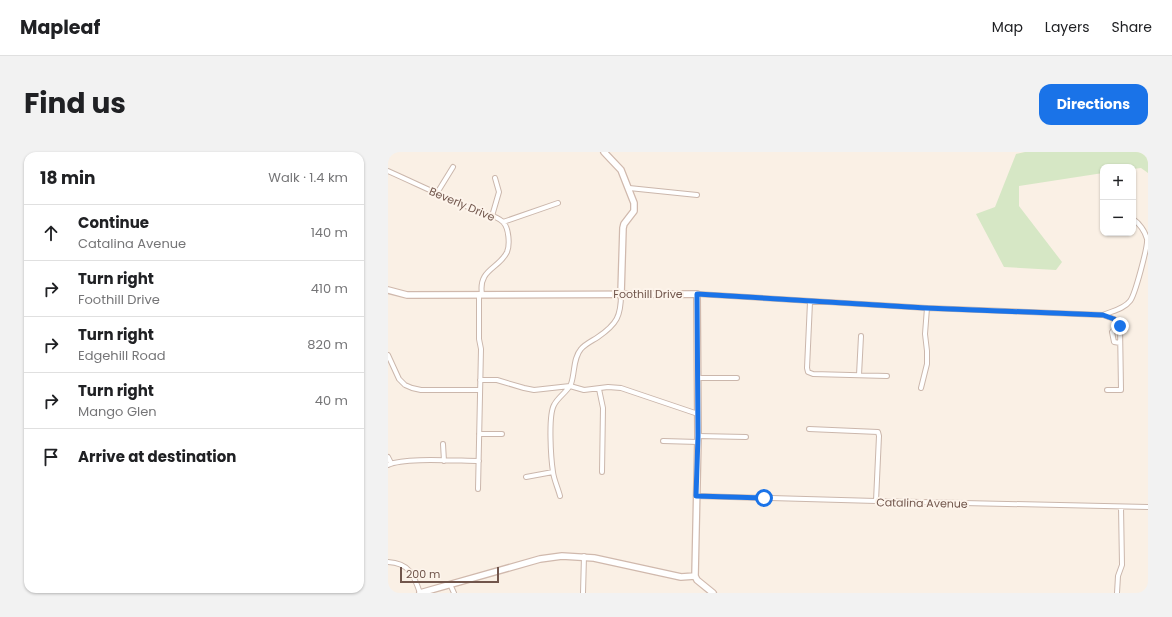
<!DOCTYPE html>
<meta charset="utf-8">
<style>
:root{--surface:#fff;--page:#f2f2f2;--text:#202124;--muted:#757577;--line:#e0e0e0;--accent:#1a73e8}
body{margin:0;font-family:Poppins,sans-serif;background:var(--page);color:var(--text)}
.controls{position:absolute;right:12px;top:12px;display:grid;overflow:hidden;border-radius:8px;box-shadow:0 1px 3px #0004}
.controls button{width:36px;height:36px;display:grid;place-items:center;padding:0;border:0;border-bottom:1px solid var(--line);background:var(--surface);color:var(--text);font:20px sans-serif}
.scale{position:absolute;left:12px;bottom:10px;width:99px;box-sizing:border-box;padding-left:4px;border:2px solid #71564c;border-top:0;font-size:11px;line-height:14px;white-space:nowrap;color:#71564c;-webkit-text-stroke:3px #fdf4eb;paint-order:stroke}
.stop{position:absolute;width:12px;height:12px;margin:-9px;border:3px solid #1a73e8;border-radius:50%;background:#fff}
.stop.end{background:#1a73e8;border-color:#fff;box-shadow:0 1px 4px #0008}
.list{margin:0;padding:0;list-style:none}
h2{display:flex;justify-content:space-between;align-items:center;height:52px;margin:0;padding:0 16px;font-size:17px}
h2 small{font-size:13px;font-weight:400;color:var(--muted)}
.list li{display:grid;grid-template-columns:26px 1fr auto;gap:12px;align-items:center;box-sizing:border-box;height:56px;padding:0 16px;border-top:1px solid var(--line)}
.list b{display:block;font-size:15px;white-space:nowrap}
.list p{margin:0;font-size:13px;white-space:nowrap;color:var(--muted)}
.list em{font-size:13px;font-style:normal;color:var(--muted)}
.icon{flex:none;width:22px;height:22px;fill:none;stroke:currentColor;stroke-width:2;stroke-linecap:round;stroke-linejoin:round}
.map{position:relative;flex:none;width:760px;height:441px;overflow:hidden;border-radius:12px}
header{display:flex;align-items:center;gap:24px;box-sizing:border-box;height:56px;padding:0 20px;background:var(--surface);border-bottom:1px solid var(--line)}
header strong{font-size:19px}
nav{display:flex;gap:22px;margin-inline-start:auto;font-size:14px}
.intro{display:flex;align-items:center;justify-content:space-between;box-sizing:border-box;height:96px;padding:0 24px}
h1{margin:0;font-size:28px}
.button{padding:10px 18px;border-radius:12px;background:var(--accent);color:#fff;font-size:14px;font-weight:700}
main{display:flex;gap:24px;padding:0 24px}
aside{flex:1;background:var(--surface);border-radius:12px;box-shadow:0 1px 3px #0004}
.map>svg:first-child{display:block}
.green{fill:#d6e7c5}
.lines{fill:none;stroke-linecap:round;stroke-linejoin:round}
.street-casing{stroke:#cbb7ac;stroke-width:6}
.secondary-casing{stroke:#d0b9ad;stroke-width:8}
.street{stroke:#fff;stroke-width:4}
.secondary{stroke:#fff;stroke-width:5.5}
.route{stroke:#1a73e8;stroke-width:5}
.labels{text-anchor:middle;dominant-baseline:central;stroke-width:4;stroke-linejoin:round;paint-order:stroke}
.street-label{font-size:11px;fill:#71564c;stroke:#fdf4eb}
</style>
<header>
<strong>Mapleaf</strong>
<nav><a>Map</a><a>Layers</a><a>Share</a></nav>
</header>
<div class="intro"><h1>Find us</h1><a class="button">Directions</a></div>
<main>
<aside>
<h2>18 min<small>Walk · 1.4 km</small></h2>
<ul class="list">
<li><svg class="icon" aria-label="ahead" viewBox="0 0 24 24"><path d="M12 20V5M6 11l6-6 6 6"/></svg><div><b>Continue</b><p>Catalina Avenue</p></div><em>140 m</em></li>
<li><svg class="icon" aria-label="right" viewBox="0 0 24 24"><path d="M7 20v-9h11M14 6l5 5-5 5"/></svg><div><b>Turn right</b><p>Foothill Drive</p></div><em>410 m</em></li>
<li><svg class="icon" aria-label="right" viewBox="0 0 24 24"><path d="M7 20v-9h11M14 6l5 5-5 5"/></svg><div><b>Turn right</b><p>Edgehill Road</p></div><em>820 m</em></li>
<li><svg class="icon" aria-label="right" viewBox="0 0 24 24"><path d="M7 20v-9h11M14 6l5 5-5 5"/></svg><div><b>Turn right</b><p>Mango Glen</p></div><em>40 m</em></li>
<li><svg class="icon" aria-label="arrive" viewBox="0 0 24 24"><path d="M6 21V4h12l-3 4 3 4H6"/></svg><div><b>Arrive at destination</b></div></li>
</ul>
</aside>
<div class="map">
<svg width="760" height="441" viewBox="0 0 760 441">
<rect width="100%" height="100%" fill="#faf0e5"/>
<!-- green -->
<path class="green" d="M637,0H760V21L753,16L745,17V15H715V21L631,34V54L674,110L668,118L616,115L588,62L607,55L628,2Z"/>
<g class="lines">
<defs>
<path id="street" d="M0,19C29,32 58,46 87,58C96,62 108,63 115,70C121,76 122,93 119,100C111,117 90,117 94,142
M241,36L309,43
M49,41L65,15
M104,64L111,40L107,26
M115,70L170,51
M309,142L539,156L715,163C724,159 736,157 742,149C747,143 760,94 759,87C757,79 751,71 745,67
M422,150L419,216L420,220L425,222L499,224
M715,163L726,167L732,174L733,238H719
M732,174L727,176L724,180L726,190L732,191
M0,203L11,227L17,233L24,236L33,238H92
M471,223L473,184
M309,226H349
M92,228H109L136,236L146,238L182,234L196,238L220,235L233,236L310,262
M533,236L539,212V199L537,182L539,156
M211,237L215,256L214,320
M421,277L490,280L491,284L488,349
M91,282H114
M310,284L358,285
M275,289L310,290
M55,292L56,309
M0,305L3,311
M0,313C16,305 70,309 91,309
M138,325L165,320
M90,337L93,197L91,187V142
M172,344C170,336 166,328 165,320C163,307 160,264 166,253C170,245 179,240 183,232C187,221 185,206 193,197C197,192 204,189 210,185C229,172 233,164 233,142
M308,344L488,349L760,355
M0,410C21,411 26,423 32,441
M62,432L66,441
M195,441L196,404
M729,441L730,424L734,413L733,355"/>
<path id="secondary" d="M216,0L233,18L246,51V59L236,72L235,76L233,142
M0,138L19,143L309,142L310,284L307,424L309,428L325,441
M32,441L152,407L174,404L206,406L293,425L307,424"/>
</defs>
<!-- street casing -->
<use href="#street" class="street-casing"/>
<!-- secondary casing -->
<use href="#secondary" class="secondary-casing"/>
<!-- street -->
<use href="#street" class="street"/>
<!-- secondary -->
<use href="#secondary" class="secondary"/>
</g>
<g class="lines">
<!-- route -->
<path class="route" d="M376,346L308,344L310,284L309,142L538,156L715,163L726,167L732,174"/>
</g>
<g class="labels">
<!-- street labels -->
<g class="street-label">
<text transform="translate(74 52) rotate(23)">Beverly Drive</text>
<text x="260" y="142">Foothill Drive</text>
<text transform="translate(534 351) rotate(1)">Catalina Avenue</text>
</g>
</g>
</svg>
<div class="controls">
<button>+</button>
<button>−</button>
</div>
<div class="scale">200 m</div>
<div class="stop" style="left:376px;top:346px"></div>
<div class="stop end" style="left:732px;top:174px"></div>
</div>
</main>
